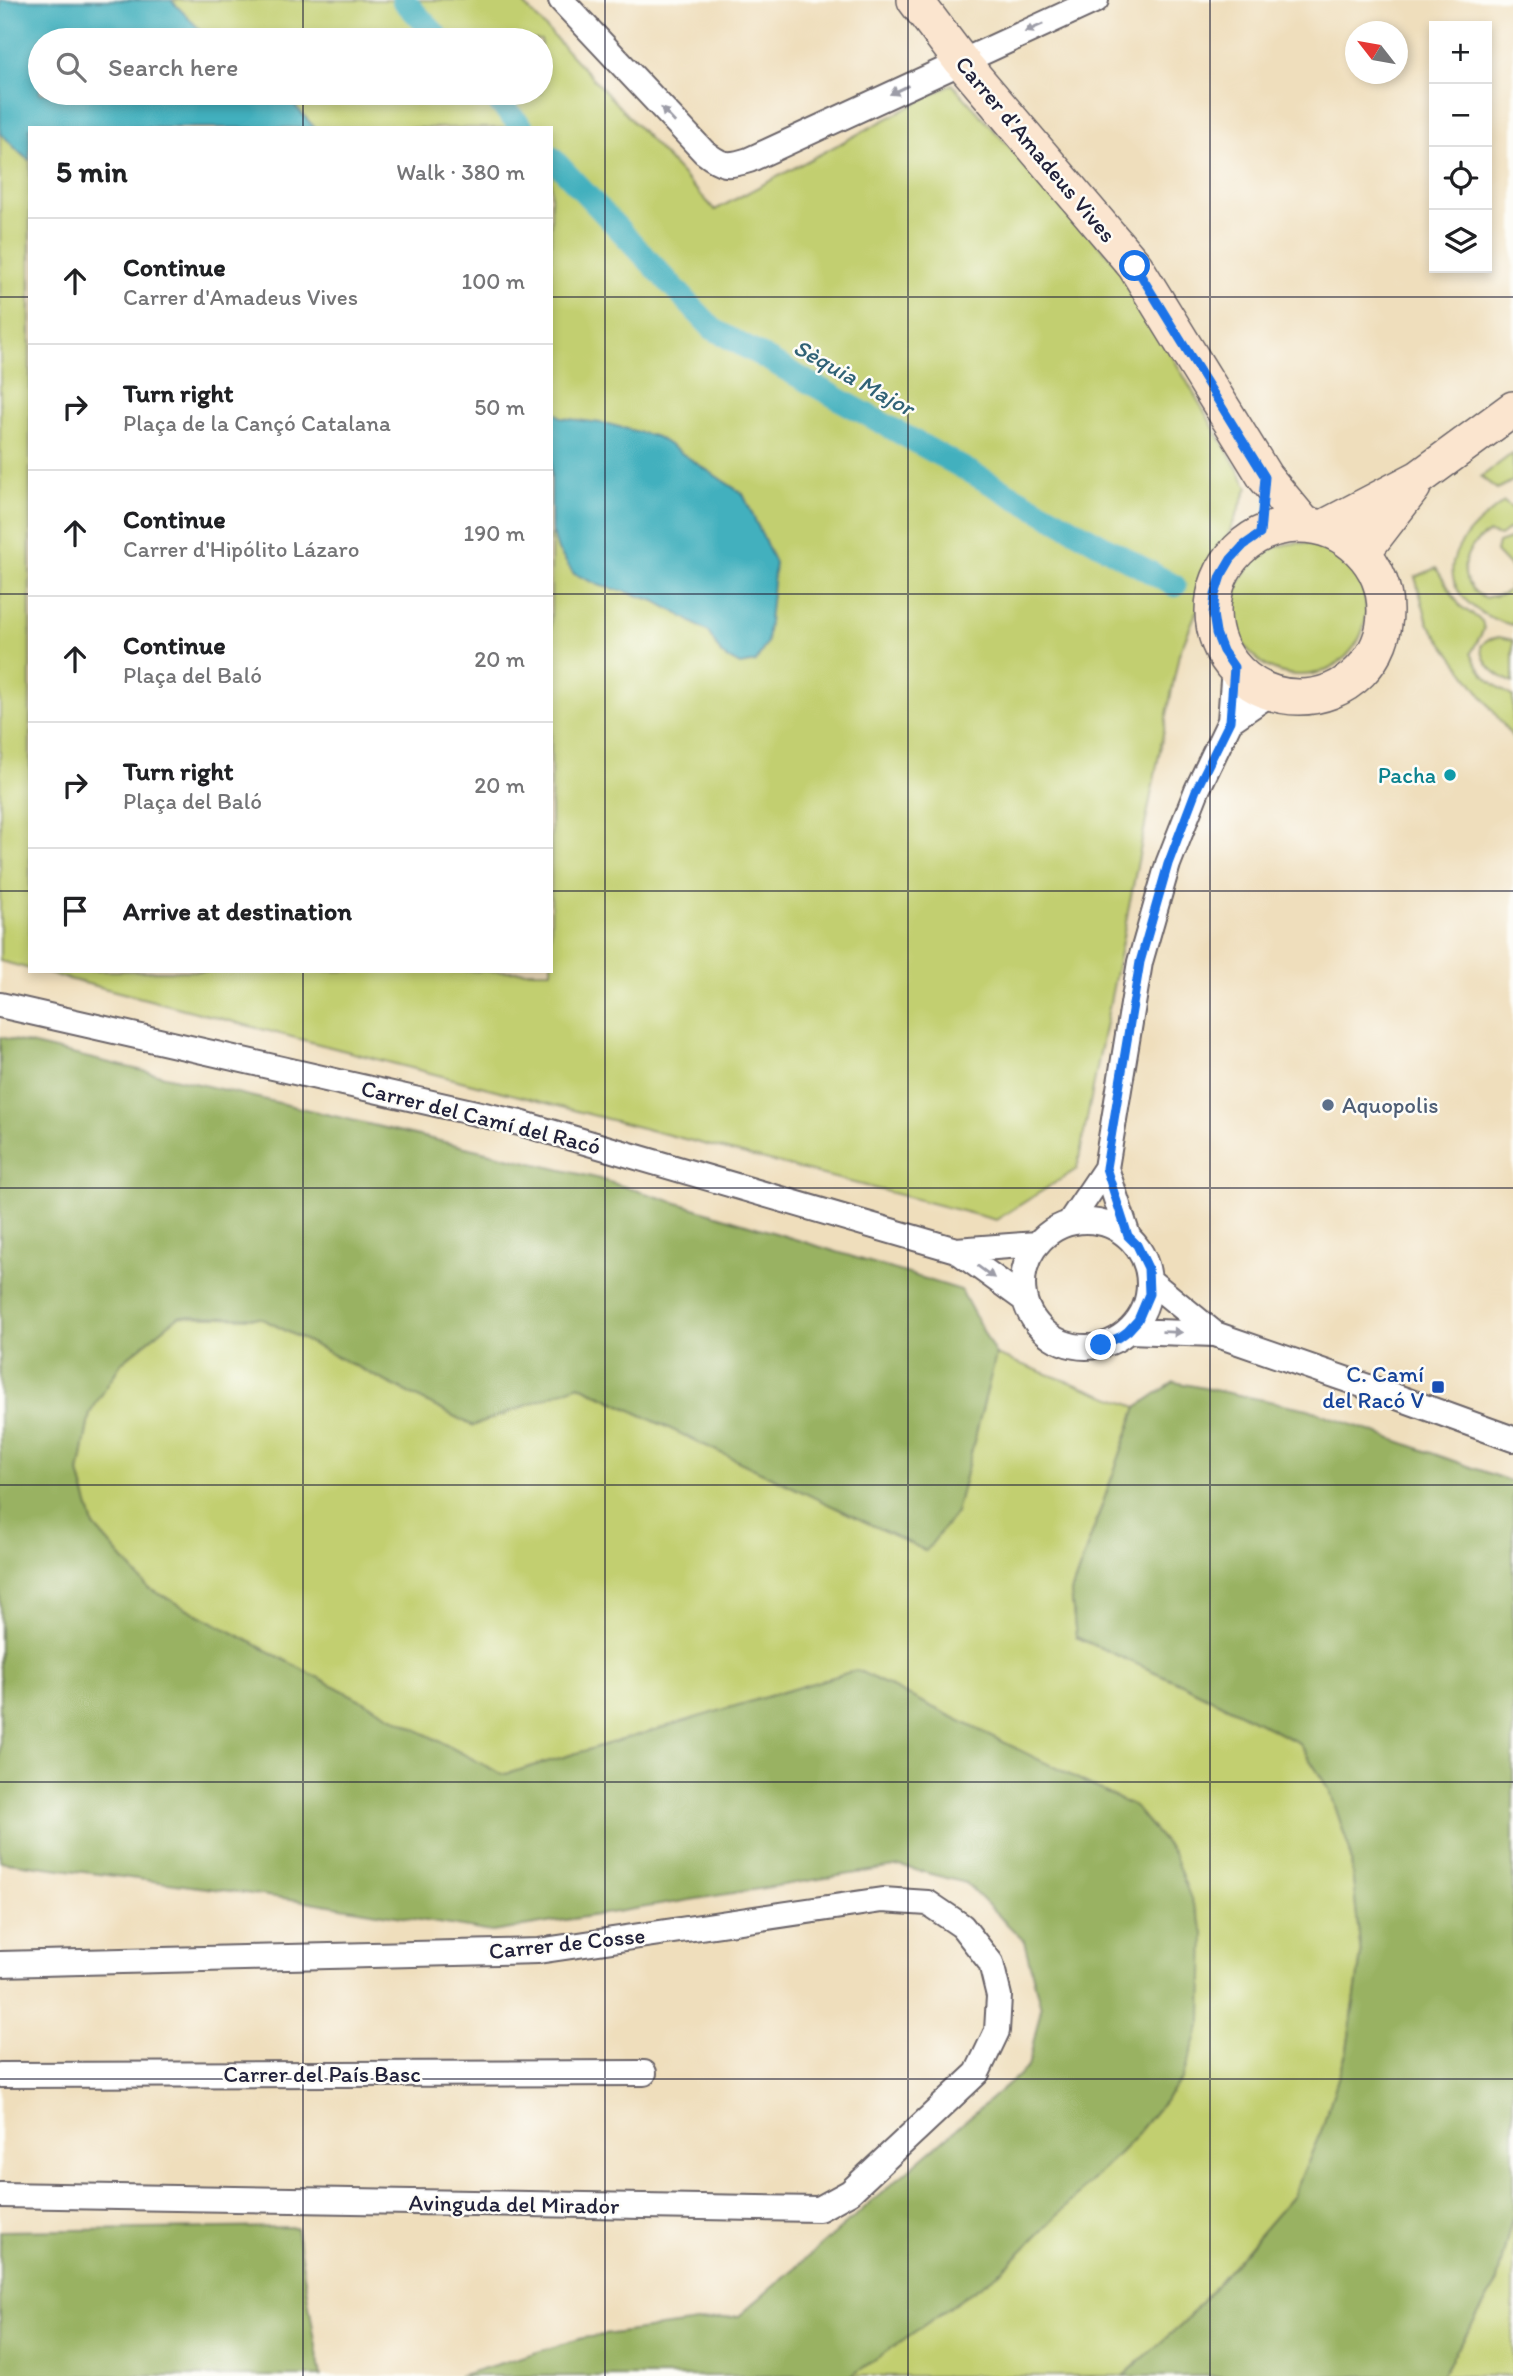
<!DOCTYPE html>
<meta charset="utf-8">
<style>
:root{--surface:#fff;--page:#f2f2f2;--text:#202124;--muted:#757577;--line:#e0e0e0}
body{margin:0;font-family:Itim,sans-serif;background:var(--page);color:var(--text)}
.controls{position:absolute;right:21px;top:21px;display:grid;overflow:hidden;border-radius:0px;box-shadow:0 4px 10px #0003}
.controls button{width:63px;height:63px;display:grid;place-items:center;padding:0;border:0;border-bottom:2px solid var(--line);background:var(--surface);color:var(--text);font:35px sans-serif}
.compass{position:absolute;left:1345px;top:21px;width:63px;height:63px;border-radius:50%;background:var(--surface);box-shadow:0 4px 10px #0003;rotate:301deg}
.stop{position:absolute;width:21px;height:21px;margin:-16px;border:5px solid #1a73e8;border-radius:50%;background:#fff}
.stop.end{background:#1a73e8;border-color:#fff;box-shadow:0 2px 7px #0008}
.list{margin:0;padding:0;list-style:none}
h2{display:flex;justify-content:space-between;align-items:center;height:91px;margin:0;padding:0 28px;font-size:30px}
h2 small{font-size:23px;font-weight:400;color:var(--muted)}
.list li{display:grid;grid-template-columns:46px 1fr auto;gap:21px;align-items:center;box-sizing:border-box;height:126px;padding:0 28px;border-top:2px solid var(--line)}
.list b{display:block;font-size:26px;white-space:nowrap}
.list p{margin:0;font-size:23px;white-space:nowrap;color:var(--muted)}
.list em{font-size:23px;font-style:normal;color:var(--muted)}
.icon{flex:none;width:38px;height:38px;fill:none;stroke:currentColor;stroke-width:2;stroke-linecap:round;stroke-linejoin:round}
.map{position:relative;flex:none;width:1513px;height:2376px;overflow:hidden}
.search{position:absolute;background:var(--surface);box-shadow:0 4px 10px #0003;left:28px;top:28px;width:525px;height:77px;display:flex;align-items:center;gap:18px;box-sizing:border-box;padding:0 24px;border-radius:38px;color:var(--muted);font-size:26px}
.panel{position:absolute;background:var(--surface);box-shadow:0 4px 10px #0003;left:28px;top:126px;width:525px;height:847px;border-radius:0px}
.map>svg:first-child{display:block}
.green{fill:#c2cf70;stroke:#727856;stroke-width:2;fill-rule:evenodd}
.forest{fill:#99b262;stroke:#5e6a4e;stroke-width:2}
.water{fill:#42b0be;stroke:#32697c;stroke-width:2}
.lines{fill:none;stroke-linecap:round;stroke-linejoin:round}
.canal{stroke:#42b0be;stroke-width:23}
.street-casing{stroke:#6a6468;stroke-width:28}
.secondary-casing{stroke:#6a6468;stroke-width:38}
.street{stroke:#fff;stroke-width:24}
.secondary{stroke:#fbe5cf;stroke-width:35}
.oneway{fill:#9c9ca7}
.route{stroke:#1a73e8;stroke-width:9}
.grid{fill:none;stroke:#22223b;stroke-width:2;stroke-opacity:0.55}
.culture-dot{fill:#0f9aa8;stroke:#fdfcf7;stroke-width:2.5}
.service-dot{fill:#5c6f8a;stroke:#fdfcf7;stroke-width:2.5}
.transit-dot{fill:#1a4fb4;stroke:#fdfcf7;stroke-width:2.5}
.labels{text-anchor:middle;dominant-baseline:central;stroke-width:5;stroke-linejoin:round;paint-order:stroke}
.street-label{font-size:23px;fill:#22223b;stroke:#fdfcf7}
.culture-label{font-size:23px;fill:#0d838f;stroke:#fdfcf7;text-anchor:end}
.service-label{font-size:23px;fill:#4e5e75;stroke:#fdfcf7;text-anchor:start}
.transit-label{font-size:23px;fill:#164399;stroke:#fdfcf7;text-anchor:end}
.water-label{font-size:24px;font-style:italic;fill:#306276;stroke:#fdfcf7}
</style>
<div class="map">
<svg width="1513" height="2376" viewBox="0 0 1513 2376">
<rect width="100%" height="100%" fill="#fdfcf7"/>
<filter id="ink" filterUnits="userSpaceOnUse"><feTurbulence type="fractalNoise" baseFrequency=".0143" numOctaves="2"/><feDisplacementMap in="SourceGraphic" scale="14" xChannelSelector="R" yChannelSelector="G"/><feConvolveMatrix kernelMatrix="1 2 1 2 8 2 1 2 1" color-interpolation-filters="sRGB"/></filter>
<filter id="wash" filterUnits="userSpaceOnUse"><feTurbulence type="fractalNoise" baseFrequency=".00686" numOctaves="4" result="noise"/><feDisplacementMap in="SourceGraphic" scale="28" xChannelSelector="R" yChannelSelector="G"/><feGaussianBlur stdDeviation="1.57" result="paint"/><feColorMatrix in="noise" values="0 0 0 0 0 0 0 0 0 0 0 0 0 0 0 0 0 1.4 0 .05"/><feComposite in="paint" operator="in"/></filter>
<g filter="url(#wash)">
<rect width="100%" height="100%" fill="#efdebc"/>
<!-- green -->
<path class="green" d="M0,0H520L715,210L952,84L1123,271L1248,487L1179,654L1077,1169L996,1220L38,971H551V128H30V969L0,961ZM40,40H541V93H40Z
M1513,453V481L1497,489L1481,477Z
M1504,502L1513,509V526L1500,536L1489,533C1461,547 1454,582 1484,598L1502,594L1511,589L1509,586L1513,585V625C1472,616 1432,582 1464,539C1474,525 1490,513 1504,502Z
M1513,538V569H1512L1496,552L1498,543Z
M1234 609a66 66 0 1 1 132 0a66 66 0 1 1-132 0Z
M1436,568L1460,606L1482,621L1484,629L1471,653C1481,676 1491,683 1513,697V738L1428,623L1415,577Z
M1499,637L1513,640V683C1495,674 1484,667 1481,646L1487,640Z
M179,1316L261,1318L473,1426L578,1385L925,1550L956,1512L996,1355L1137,1407L1071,1592L1076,1637L1182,1684L1299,1743L1330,1791L1350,1851L1361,1955L1347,2050L1322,2129L1293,2196L1185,2321L1123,2376H851L1003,2270L1132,2140L1182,2079L1173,1853L1135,1807L857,1670L503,1775L148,1588L94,1526L79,1473L90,1413L122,1362Z
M1513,2214V2376H1441L1496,2285Z"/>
<!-- forest -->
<path class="forest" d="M0,1037L596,1178L961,1290L996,1355L956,1512L926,1551L579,1385L473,1426L261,1318L179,1316L122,1362L90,1413L79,1473L94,1526L148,1588L503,1775L857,1670L1135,1807L1173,1853L1204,1932L1202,2021L1182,2079L1132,2140L1003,2270L851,2376H459L583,2338L739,2316L1028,2067L1041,2008L1024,1941L966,1883L900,1866L492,1932L305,1901L0,1861Z
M1174,1382L1308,1409L1513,1482V2214L1496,2285L1441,2376H1123L1185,2321L1293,2196L1322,2129L1347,2050L1361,1955L1350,1851L1330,1791L1299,1743L1182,1684L1076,1637L1071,1593L1137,1407Z
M296,2227L321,2376H0V2231Z"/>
<!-- water -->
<path class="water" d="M0,0H171L210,40H40V93H278L288,98L315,128H30V160C21,157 9,140 0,133Z
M551,409L562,418L608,424L657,437L743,494L775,563L767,642L756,662L740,665L722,655L708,632L685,618L655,601L627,592L601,586L574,574L558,550L551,528Z"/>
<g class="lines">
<!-- canal -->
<path class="canal" d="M403,0L441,40
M490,93L523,128
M551,157L713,329L1175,586"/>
</g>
</g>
<g filter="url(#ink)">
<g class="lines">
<defs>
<path id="street" d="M561,0L704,152C722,166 727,167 749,160L1096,0
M1230,721L1271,693
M0,1005L520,1123L956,1250
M1106,1168L1128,1236
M1023 1284a63 63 0 1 1 126 0a63 63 0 1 1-126 0Z
M1069,1223L1106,1168L1140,962L1168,864L1197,790L1230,721L1234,667
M1149,1280L1215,1334
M1025,1300L956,1250L1037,1244
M1128,1331L1215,1334L1397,1397L1513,1439
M0,1964L538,1951L882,1900L928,1903L962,1926L991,1963L999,1996L997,2031L977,2073L850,2192L819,2209L0,2195
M0,2075L644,2073"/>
<path id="secondary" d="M915,0L961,61L1135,266L1265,477L1305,525
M1213 611a86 86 0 1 1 172 0a86 86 0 1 1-172 0Z
M1323,528L1419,478L1513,409
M1363,552L1413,487"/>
</defs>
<!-- street casing -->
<use href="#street" class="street-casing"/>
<!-- secondary casing -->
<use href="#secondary" class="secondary-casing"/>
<!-- street -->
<use href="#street" class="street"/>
<!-- secondary -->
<use href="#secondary" class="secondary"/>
</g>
<!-- one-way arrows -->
<defs><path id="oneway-solid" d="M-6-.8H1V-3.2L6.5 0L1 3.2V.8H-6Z" transform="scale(1.75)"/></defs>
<g class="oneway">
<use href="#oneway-solid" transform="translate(1034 28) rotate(156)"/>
<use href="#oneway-solid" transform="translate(899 90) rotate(155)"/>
<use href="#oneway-solid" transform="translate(668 115) rotate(-133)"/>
<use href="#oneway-solid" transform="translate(986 1272) rotate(36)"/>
<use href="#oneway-solid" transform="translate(1172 1332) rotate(2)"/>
</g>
</g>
<g class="lines" filter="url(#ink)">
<!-- route -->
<path class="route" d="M1101,1345L1120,1337L1128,1331L1138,1320L1149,1294L1148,1268L1137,1245L1128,1236L1106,1168L1140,962L1168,864L1196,790L1230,721L1234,667L1223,651L1216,633L1213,614L1215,595L1221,576L1231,559L1244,545L1260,534L1265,477L1135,266"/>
</g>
<!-- grid -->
<path class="grid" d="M303,0V40M605,0V2376M908,0V2376M1210,0V2376M303,93V128M0,297H30M551,297H1513M0,594H30M551,594H1513M0,891H30M551,891H1513M303,971V2376M0,1188H1513M0,1485H1513M0,1782H1513M0,2079H1513"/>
<!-- markers -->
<circle class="culture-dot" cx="1450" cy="775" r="7"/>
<circle class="service-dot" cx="1328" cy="1105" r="7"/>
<rect class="transit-dot" x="1431" y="1380" width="14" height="14" rx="3.5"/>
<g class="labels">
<!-- street labels -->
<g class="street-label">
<text transform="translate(1036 149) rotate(50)">Carrer d'Amadeus Vives</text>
<text transform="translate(481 1117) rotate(14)">Carrer del Camí del Racó</text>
<text transform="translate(567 1943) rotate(-6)">Carrer de Cosse</text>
<text x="322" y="2074">Carrer del País Basc</text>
<text transform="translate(514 2204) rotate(1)">Avinguda del Mirador</text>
</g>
<!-- culture labels -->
<g class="culture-label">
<text x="1436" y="775">Pacha</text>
</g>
<!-- service labels -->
<g class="service-label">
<text x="1342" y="1105">Aquopolis</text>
</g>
<!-- transit labels -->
<g class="transit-label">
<text x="1424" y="1374">C. Camí<tspan x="1424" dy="26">del Racó V</tspan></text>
</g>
<!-- water labels -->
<g class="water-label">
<text transform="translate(854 377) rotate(29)">Sèquia Major</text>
</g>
</g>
</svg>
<div class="controls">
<button>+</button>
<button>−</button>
<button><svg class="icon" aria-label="locate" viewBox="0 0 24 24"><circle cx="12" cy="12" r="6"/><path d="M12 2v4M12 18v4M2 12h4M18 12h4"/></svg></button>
<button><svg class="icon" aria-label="layers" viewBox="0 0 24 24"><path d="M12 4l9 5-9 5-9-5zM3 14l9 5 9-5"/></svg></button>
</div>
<svg class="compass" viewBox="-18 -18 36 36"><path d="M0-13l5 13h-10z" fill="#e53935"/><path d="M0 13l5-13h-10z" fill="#757577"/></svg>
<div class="stop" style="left:1135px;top:266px"></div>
<div class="stop end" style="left:1101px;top:1345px"></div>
<div class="search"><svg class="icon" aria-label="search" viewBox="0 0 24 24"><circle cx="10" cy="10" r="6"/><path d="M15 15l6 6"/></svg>Search here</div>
<section class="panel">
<h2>5 min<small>Walk · 380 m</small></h2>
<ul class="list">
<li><svg class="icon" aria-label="ahead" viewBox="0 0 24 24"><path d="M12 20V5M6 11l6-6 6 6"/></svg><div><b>Continue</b><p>Carrer d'Amadeus Vives</p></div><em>100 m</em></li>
<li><svg class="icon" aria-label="right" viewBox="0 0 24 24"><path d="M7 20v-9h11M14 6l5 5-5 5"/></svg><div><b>Turn right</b><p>Plaça de la Cançó Catalana</p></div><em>50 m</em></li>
<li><svg class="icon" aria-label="ahead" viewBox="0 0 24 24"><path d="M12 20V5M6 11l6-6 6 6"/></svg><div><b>Continue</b><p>Carrer d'Hipólito Lázaro</p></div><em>190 m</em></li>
<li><svg class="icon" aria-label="ahead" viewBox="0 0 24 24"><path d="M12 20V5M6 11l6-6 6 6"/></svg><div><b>Continue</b><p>Plaça del Baló</p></div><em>20 m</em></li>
<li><svg class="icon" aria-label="right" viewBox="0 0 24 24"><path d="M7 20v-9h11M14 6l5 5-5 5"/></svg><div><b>Turn right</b><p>Plaça del Baló</p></div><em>20 m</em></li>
<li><svg class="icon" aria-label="arrive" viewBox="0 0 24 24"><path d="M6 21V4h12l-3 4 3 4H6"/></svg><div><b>Arrive at destination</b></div></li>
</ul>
</section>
</div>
